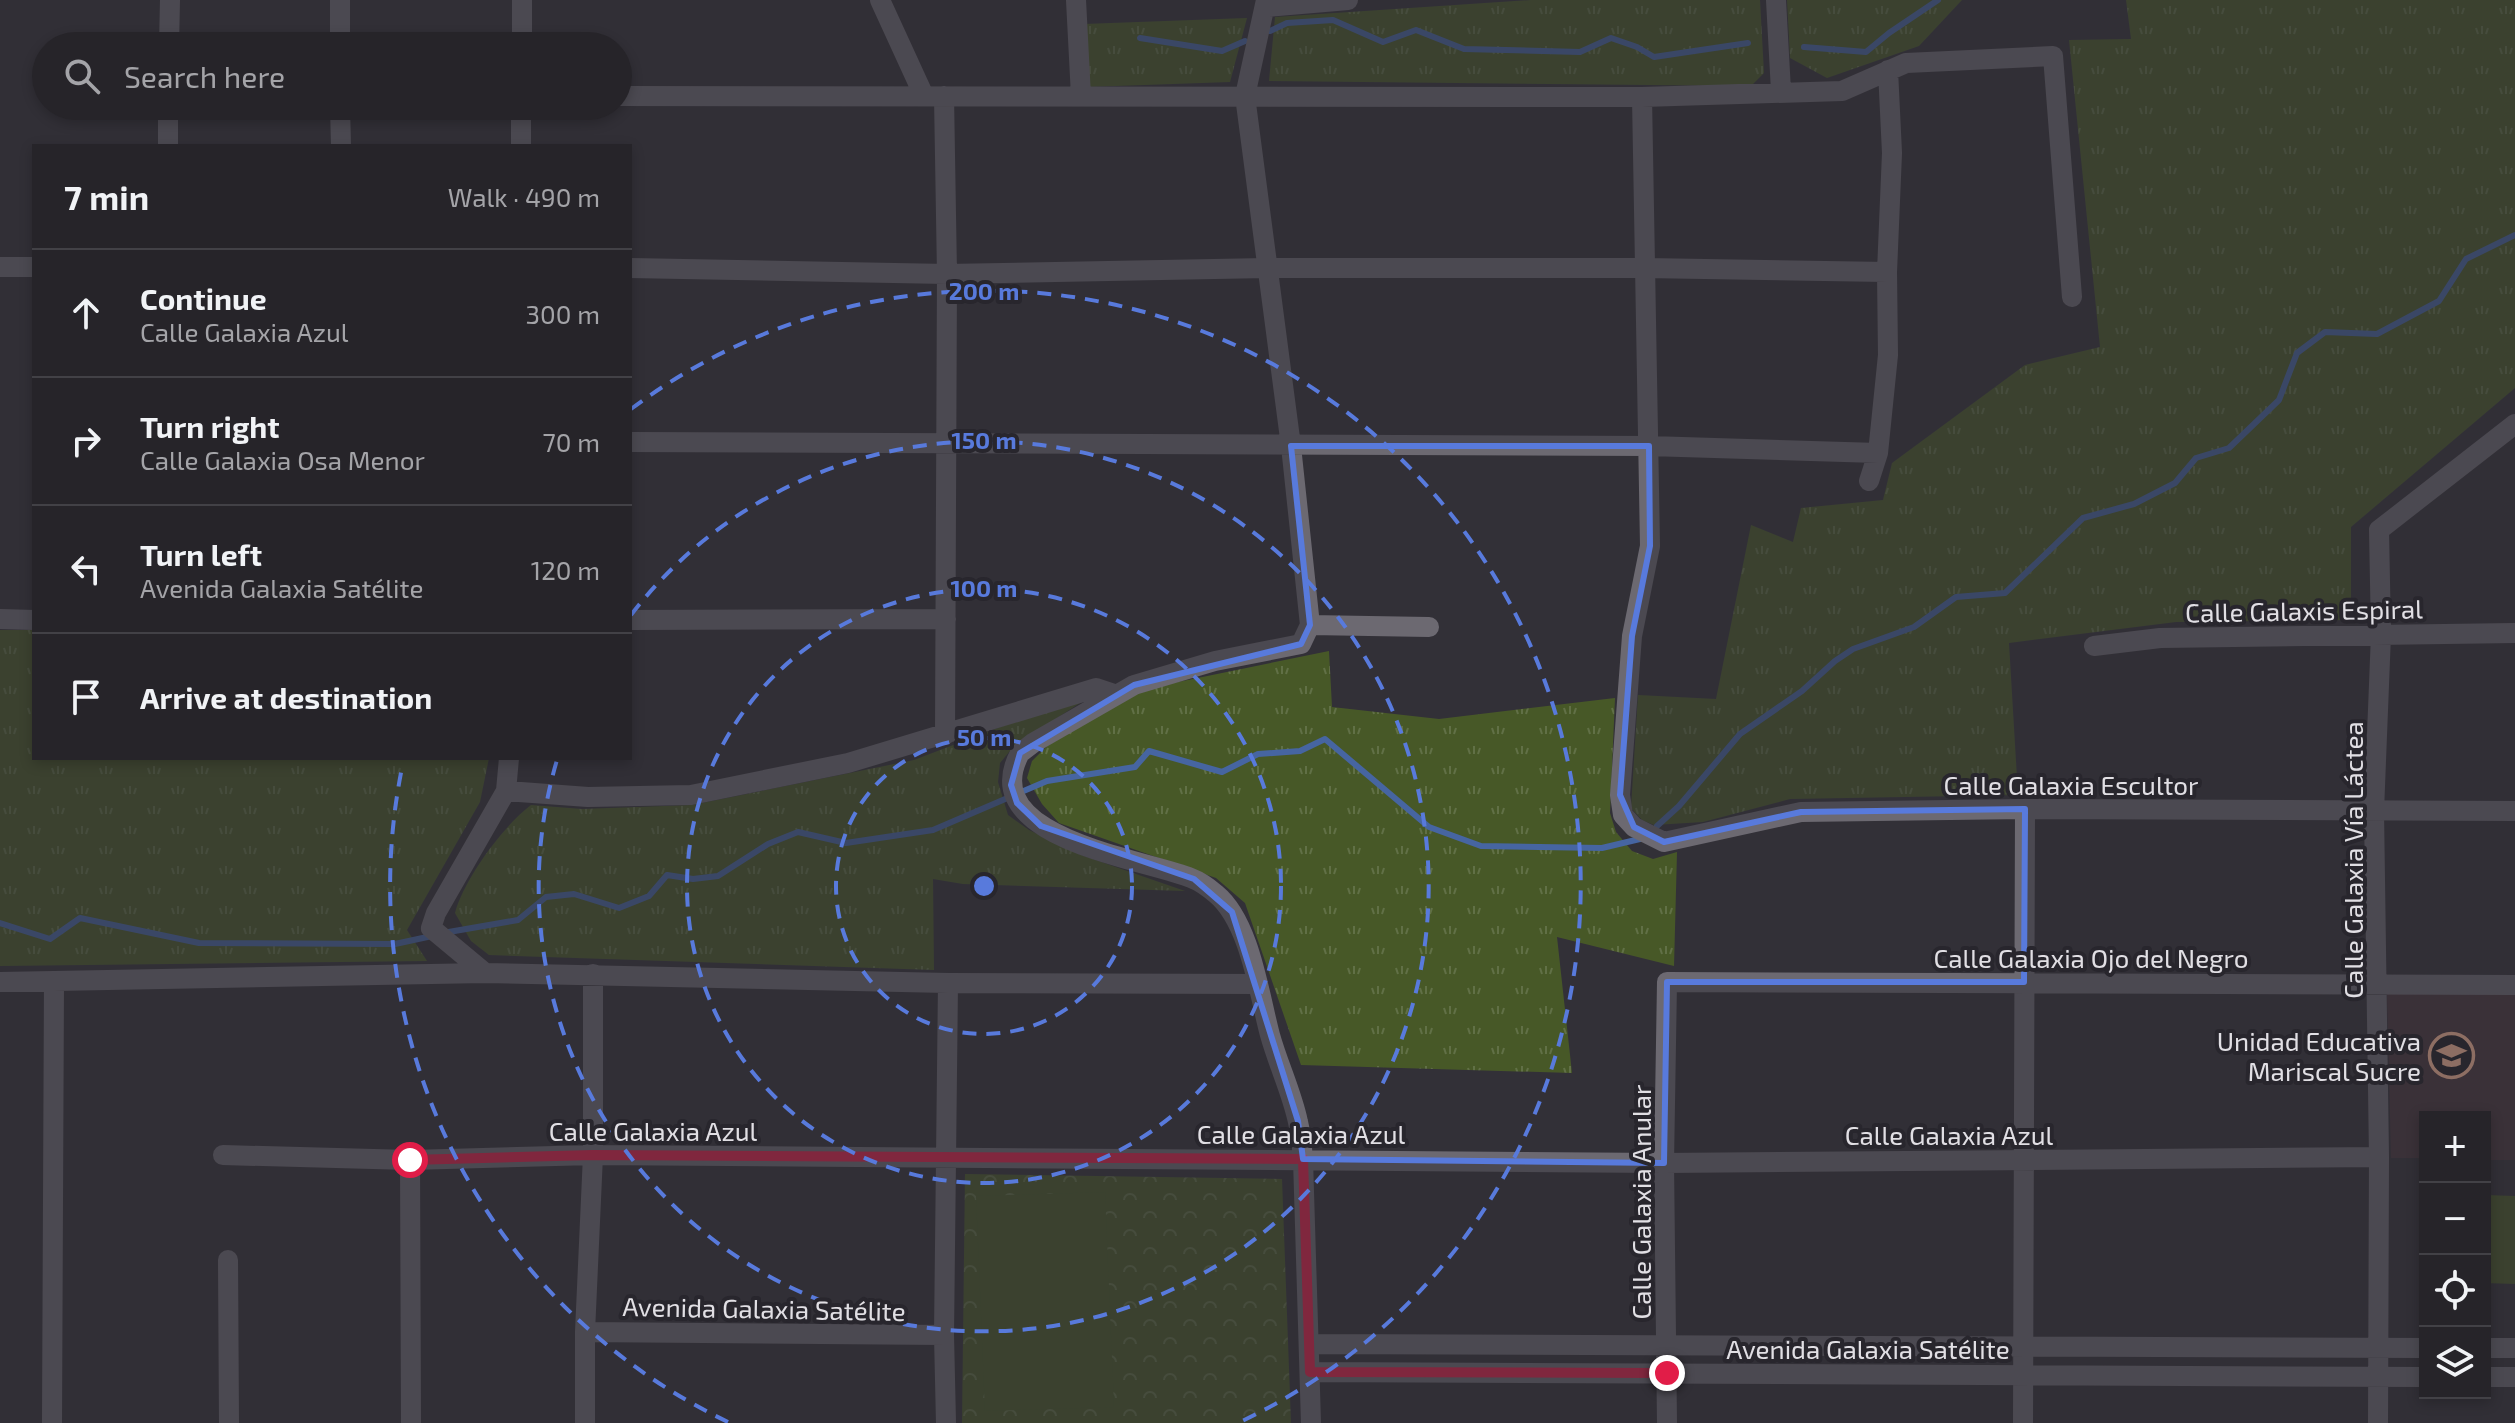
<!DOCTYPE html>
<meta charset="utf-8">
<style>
:root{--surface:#262429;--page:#2e2c31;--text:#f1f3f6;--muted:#a4a4a8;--line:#424146}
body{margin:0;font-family:"Exo 2",sans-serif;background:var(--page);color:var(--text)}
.controls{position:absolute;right:24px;bottom:24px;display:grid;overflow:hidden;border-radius:0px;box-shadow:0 4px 12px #0003}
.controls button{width:72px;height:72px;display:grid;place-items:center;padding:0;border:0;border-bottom:2px solid var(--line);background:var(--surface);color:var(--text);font:40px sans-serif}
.stop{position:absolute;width:24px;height:24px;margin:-18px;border:6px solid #e11d48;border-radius:50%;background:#fff}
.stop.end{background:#e11d48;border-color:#fff;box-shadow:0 2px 8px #0008}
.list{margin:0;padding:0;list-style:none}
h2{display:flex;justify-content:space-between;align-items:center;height:104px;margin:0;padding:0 32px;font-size:34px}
h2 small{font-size:26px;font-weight:400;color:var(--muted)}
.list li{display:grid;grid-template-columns:52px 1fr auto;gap:24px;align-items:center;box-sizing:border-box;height:128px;padding:0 32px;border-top:2px solid var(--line)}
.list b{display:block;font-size:30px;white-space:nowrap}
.list p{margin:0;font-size:26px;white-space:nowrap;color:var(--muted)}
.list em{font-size:26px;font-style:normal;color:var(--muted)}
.icon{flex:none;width:44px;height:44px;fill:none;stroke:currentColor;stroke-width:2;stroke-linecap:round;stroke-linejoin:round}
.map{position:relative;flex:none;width:2515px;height:1423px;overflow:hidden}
.search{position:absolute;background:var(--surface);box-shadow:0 4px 12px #0003;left:32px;top:32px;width:600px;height:88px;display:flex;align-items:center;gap:20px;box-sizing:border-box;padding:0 28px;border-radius:44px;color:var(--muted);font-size:30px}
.panel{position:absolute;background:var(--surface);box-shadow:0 4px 12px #0003;left:32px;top:144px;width:600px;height:616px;border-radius:0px}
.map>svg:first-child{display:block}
.education{fill:#45333b}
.grass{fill:url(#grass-tufts)}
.park{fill:url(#park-crowns)}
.pitch{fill:#475827}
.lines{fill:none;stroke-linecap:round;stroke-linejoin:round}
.stream{stroke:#4665a1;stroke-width:6}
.minor{stroke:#6c6971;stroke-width:20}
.route{stroke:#e11d48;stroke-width:10}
.marked{fill:none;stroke:#587adc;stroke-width:6;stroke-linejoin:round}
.ring{fill:none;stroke:#587adc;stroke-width:4;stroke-dasharray:14 10}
.labels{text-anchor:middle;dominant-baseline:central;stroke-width:8;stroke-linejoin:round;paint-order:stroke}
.street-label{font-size:26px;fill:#e1dfe4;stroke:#28262d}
.poi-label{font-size:26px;fill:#e1dfe4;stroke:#28262d;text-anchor:end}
.centre{fill:#587adc;stroke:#28262d;stroke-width:4}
.ring-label{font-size:24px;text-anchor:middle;font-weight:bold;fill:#587adc;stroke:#28262d;stroke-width:8;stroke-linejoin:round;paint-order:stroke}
</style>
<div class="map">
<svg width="2515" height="1423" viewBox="0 0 2515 1423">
<defs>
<pattern id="grass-tufts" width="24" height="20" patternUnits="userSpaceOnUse" patternTransform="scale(2)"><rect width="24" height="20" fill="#475827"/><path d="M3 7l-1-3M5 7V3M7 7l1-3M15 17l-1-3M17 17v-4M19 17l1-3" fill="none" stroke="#617046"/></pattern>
<pattern id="park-crowns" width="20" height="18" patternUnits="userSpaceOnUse" patternTransform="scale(2)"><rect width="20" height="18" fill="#475827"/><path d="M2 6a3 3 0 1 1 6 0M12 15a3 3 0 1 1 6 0" fill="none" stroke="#617046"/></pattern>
</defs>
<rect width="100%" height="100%" fill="#323037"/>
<!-- education -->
<path class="education" d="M2387,991L2515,992V1160H2485V1117H2425V1158H2391Z"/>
<!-- grass -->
<path class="grass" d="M1531,0H1760L1764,73L1751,86L1269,81L1275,17Z
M1787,0H1962L1919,46L1827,78L1790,58Z
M2126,0H2515V388L2351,527V620L2176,622L2009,643L2018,795L1790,799L1703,822L1654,825L1642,820L1631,808L1638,695L1716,699L1751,525L1793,542L1801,508L1883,500L1892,463L2025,365L2100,347L2069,40L2131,39Z
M1247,18L1230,82L1087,87L1084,24Z
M34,630V758H489L480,802L407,930L427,961L0,966V630Z
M1329,651L1332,707L1439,719L1615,698L1610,813L1616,832L1632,851L1653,859L1677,852L1674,966L1557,937L1572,1073L1301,1065L1245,903L1216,878L1059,823L1042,804L1027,778L1032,761L1047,746L1144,689Z
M1083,701L1014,746L1000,763L998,782L1008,815L1029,830L1084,856L1185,891L963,884L933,879L934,970L489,955L471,941L455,913C464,879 503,826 531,805L582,809L692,805L914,760L1003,726Z"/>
<!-- park -->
<path class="park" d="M965,1174L1282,1179L1291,1423H962Z"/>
<!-- pitch -->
<path class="pitch" d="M1105,1192L1114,1407L985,1411L976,1196Z
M2485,1195L2515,1196V1284L2485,1283Z"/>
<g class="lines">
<!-- stream -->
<path class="stream" d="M1270,31L1287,23L1333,20L1383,42L1416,30L1464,49L1580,52L1611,38L1637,47L1654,57L1748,43
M1140,38L1222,51L1245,41
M1804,47L1866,52L1889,33L1938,0
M1657,826L1679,806L1740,734L1802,691L1835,661L1853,649L1914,627L1956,597L2005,593L2083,518L2134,504L2175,483L2196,458L2229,448L2279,400L2297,353L2325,332L2377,334L2439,301L2466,259L2515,235
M0,923L50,939L80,918L199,943L395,944L432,936
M443,933L518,920L546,897L574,894L619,908L649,896L667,875L693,879L718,876L768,844L798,832L846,843L933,830L1047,781L1135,767L1149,751L1222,772L1258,754L1300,751L1325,739L1429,827L1481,846L1602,848L1644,838"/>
<!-- minor -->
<path class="minor" d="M340,0V46
M880,0L924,96
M1076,0L1081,96
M1266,0L1245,96L1291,446L1310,625
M1776,0L1781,91
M1266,7L1348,0
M169,46L170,0
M522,46V0
M618,96L1642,97L1842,91L1906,63L2053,56L2072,297
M944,96L947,274L945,735
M1642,97L1650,546L1632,636L1620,795L1623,815L1634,827L1664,842L1801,812L2025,809L2515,811
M340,106L341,146
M168,146V106
M521,146V106
M0,267H34
M630,268L947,274L1267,268H1645L1887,272
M630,442L1649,446L1878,453
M1869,481L1878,453L1888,355L1887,272L1892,153L1888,70
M0,619L34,620
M630,620L946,619
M1310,625L1301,644L1215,661L1134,685L1033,743L1020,753C974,838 1141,858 1191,878C1199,881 1209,888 1216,894C1250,922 1259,994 1270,1035C1278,1064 1292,1093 1298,1122C1301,1134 1302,1147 1303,1159L1311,1423
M1310,625L1429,627
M2094,646L2160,638L2515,633
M506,791L588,797L691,795L848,763L1096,688L1114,694
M485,973L431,928L436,913L506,791L509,758
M0,982L485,973L948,983L1258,984
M223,1155L410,1160L593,1155L1664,1163L2379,1157
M410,1160L411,1423
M228,1260L229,1423
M585,1332L944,1335
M1310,1344L2425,1348
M2485,1348H2515
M1310,1372L2425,1377
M2485,1377H2515
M52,1423L54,982
M585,1423V1332L593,1155V974
M946,1423L944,1335L948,983
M1667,1423L1664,1163L1667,982L2515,985
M2023,1423L2025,809
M2378,1423L2379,1157L2374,811L2381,634L2379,530L2515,424"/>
</g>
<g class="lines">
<!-- route -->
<path class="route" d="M410,1160L593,1155L1303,1159L1310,1372L1667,1373"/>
</g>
<!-- marked area -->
<path d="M0 0H2515V1423H0ZM1291,446H1649L1650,546L1632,636L1620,795L1634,827L1664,842L1801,812L2025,809L2024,982H1667L1664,1163L1303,1159L1298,1121L1232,912L1194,879L1041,826L1017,803L1011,785L1020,753L1134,685L1301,644L1310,625Z" fill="#323037" fill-opacity=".55" fill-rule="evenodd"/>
<path class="marked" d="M1291,446H1649L1650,546L1632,636L1620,795L1634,827L1664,842L1801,812L2025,809L2024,982H1667L1664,1163L1303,1159L1298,1121L1232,912L1194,879L1041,826L1017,803L1011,785L1020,753L1134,685L1301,644L1310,625Z"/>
<!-- distance rings -->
<g class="ring">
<circle cx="984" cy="886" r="148"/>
<circle cx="984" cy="886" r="297"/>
<path d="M631 615A445 445 0 1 1 557 760"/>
<path d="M728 1422A594 594 0 0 1 403 763M631 409A594 594 0 1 1 1240 1422"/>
</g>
<!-- icons -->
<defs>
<symbol id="school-ring" viewBox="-11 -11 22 22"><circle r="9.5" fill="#28262d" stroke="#8d6e63" stroke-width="1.5"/><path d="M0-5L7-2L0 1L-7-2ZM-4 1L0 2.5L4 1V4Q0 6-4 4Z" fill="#8d6e63"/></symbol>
</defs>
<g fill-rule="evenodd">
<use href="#school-ring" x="2426" y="1030" width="51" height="51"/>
</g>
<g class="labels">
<!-- street labels -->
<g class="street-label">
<text transform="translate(2304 610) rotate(-1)">Calle Galaxis Espiral</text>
<text x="2071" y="784">Calle Galaxia Escultor</text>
<text transform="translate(2352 860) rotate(-90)">Calle Galaxia Vía Láctea</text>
<text x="2091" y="957">Calle Galaxia Ojo del Negro</text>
<text x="653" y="1130">Calle Galaxia Azul</text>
<text x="1301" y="1133">Calle Galaxia Azul</text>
<text x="1949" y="1134">Calle Galaxia Azul</text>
<text transform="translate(1640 1202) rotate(-90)">Calle Galaxia Anular</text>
<text transform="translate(764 1308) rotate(1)">Avenida Galaxia Satélite</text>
<text x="1868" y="1348">Avenida Galaxia Satélite</text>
</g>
<!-- poi labels -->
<g class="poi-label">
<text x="2421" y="1040">Unidad Educativa<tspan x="2421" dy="30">Mariscal Sucre</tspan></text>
</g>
</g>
<circle cx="984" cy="886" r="12" class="centre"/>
<g class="ring-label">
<text x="984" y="300">200 m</text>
<text x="984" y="449">150 m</text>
<text x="984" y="597">100 m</text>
<text x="984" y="746">50 m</text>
</g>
</svg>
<div class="controls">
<button>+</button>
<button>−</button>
<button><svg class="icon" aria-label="locate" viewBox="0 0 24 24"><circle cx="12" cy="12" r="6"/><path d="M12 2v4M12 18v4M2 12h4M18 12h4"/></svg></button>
<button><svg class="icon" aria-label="layers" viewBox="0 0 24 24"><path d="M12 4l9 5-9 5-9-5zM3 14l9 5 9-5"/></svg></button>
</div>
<div class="stop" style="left:410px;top:1160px"></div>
<div class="stop end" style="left:1667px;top:1373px"></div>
<div class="search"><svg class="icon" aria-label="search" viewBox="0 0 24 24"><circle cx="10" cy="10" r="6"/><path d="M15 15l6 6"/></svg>Search here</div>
<section class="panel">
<h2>7 min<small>Walk · 490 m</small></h2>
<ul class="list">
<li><svg class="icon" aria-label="ahead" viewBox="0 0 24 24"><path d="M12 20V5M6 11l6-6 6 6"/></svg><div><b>Continue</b><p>Calle Galaxia Azul</p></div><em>300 m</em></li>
<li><svg class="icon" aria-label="right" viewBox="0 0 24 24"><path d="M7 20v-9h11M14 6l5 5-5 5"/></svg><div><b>Turn right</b><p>Calle Galaxia Osa Menor</p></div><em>70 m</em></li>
<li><svg class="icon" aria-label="left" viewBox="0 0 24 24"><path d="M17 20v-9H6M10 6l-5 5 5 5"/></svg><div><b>Turn left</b><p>Avenida Galaxia Satélite</p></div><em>120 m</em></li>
<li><svg class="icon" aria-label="arrive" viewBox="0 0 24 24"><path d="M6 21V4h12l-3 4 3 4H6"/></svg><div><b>Arrive at destination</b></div></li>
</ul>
</section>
</div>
